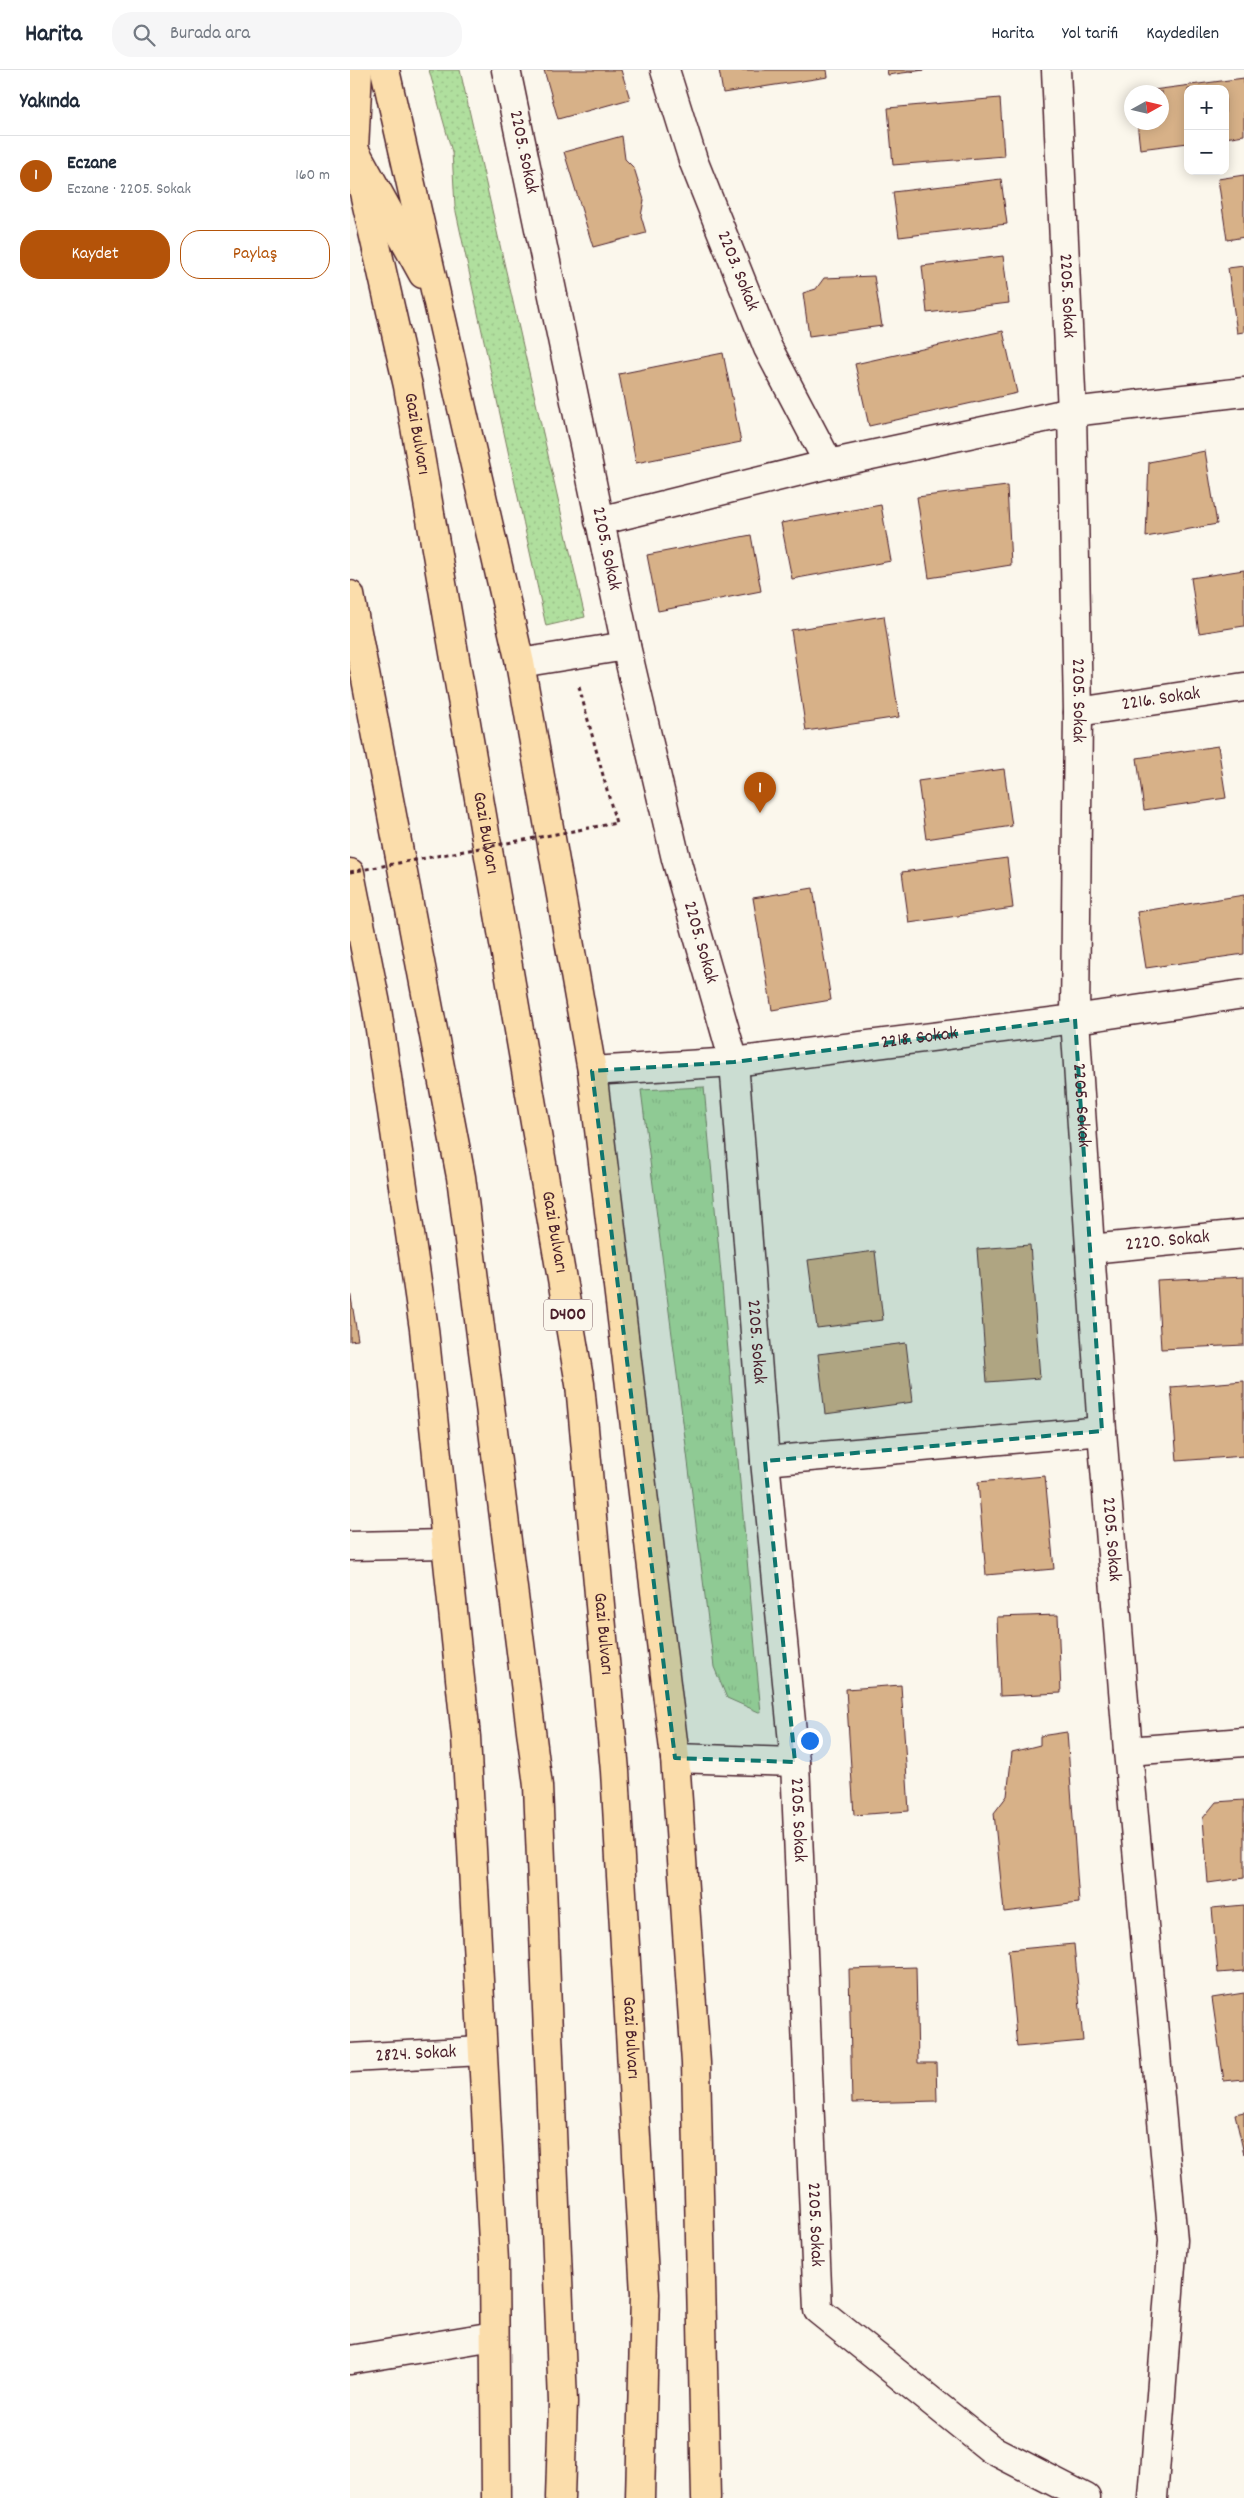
<!DOCTYPE html>
<html lang="tr">
<meta charset="utf-8">
<style>
:root{--surface:#fff;--page:#f6f6f7;--text:#1f2937;--muted:#747a83;--line:#e0e1e3;--accent:#b45309}
body{margin:0;font-family:Dekko,sans-serif;background:var(--page);color:var(--text)}
.controls{position:absolute;right:15px;top:15px;display:grid;overflow:hidden;border-radius:10px;box-shadow:0 2px 12px #0003}
.controls button{width:45px;height:45px;display:grid;place-items:center;padding:0;border:0;border-bottom:1px solid var(--line);background:var(--surface);color:var(--text);font:25px sans-serif}
.compass{position:absolute;left:774px;top:15px;width:45px;height:45px;border-radius:50%;background:var(--surface);box-shadow:0 2px 12px #0003;rotate:82deg}
.you{position:absolute;left:459px;top:1670px;width:18px;height:18px;margin:-12px;border:4px solid #fff;border-radius:50%;background:#1a73e8;box-shadow:0 0 0 8px #1a73e833}
.badge{display:grid;place-items:center;width:32px;height:32px;border-radius:50%;background:var(--accent);color:#fff;font-size:16px;font-weight:700}
.pin{position:absolute;translate:-50% -41px;filter:drop-shadow(0 1px 2px #0008)}
.pin::after{content:'';position:absolute;top:26px;width:18px;height:15px;background:inherit;clip-path:polygon(0 0,100% 0,50% 100%)}
.list{margin:0;padding:0;list-style:none}
h2{display:flex;justify-content:space-between;align-items:center;height:65px;margin:0;padding:0 20px;font-size:21px}
h2 small{font-size:16px;font-weight:400;color:var(--muted)}
.list li{display:grid;grid-template-columns:32px 1fr auto;gap:15px;align-items:center;box-sizing:border-box;height:80px;padding:0 20px;border-top:1px solid var(--line)}
.list b{display:block;font-size:19px;white-space:nowrap}
.list p{margin:0;font-size:16px;white-space:nowrap;color:var(--muted)}
.list em{font-size:16px;font-style:normal;color:var(--muted)}
.actions{display:flex;gap:10px;padding:15px 20px}
.actions a{flex:1;padding:11px 0;border:1px solid var(--accent);border-radius:20px;text-align:center;font-size:18px;color:var(--accent)}
.actions .main{background:var(--accent);color:#fff}
.icon{flex:none;width:28px;height:28px;fill:none;stroke:currentColor;stroke-width:2;stroke-linecap:round;stroke-linejoin:round}
.map{position:relative;flex:none;width:894px;height:2428px;overflow:hidden}
header{display:flex;align-items:center;gap:30px;box-sizing:border-box;height:70px;padding:0 25px;background:var(--surface);border-bottom:1px solid var(--line)}
header strong{font-size:24px}
nav{display:flex;gap:28px;margin-inline-start:auto;font-size:18px}
.search{width:350px;height:45px;background:var(--page);display:flex;align-items:center;gap:12px;box-sizing:border-box;padding:0 18px;border-radius:20px;color:var(--muted);font-size:19px}
main{display:flex}
aside{flex:1;background:var(--surface)}
.map>svg:first-child{display:block}
.grass{fill:url(#grass-tufts);stroke:#7d7f64}
.park{fill:url(#park-dots);stroke:#7d7f64}
.building{fill:#d7b188;stroke:#4a1f2b}
.lines{fill:none;stroke-linecap:round;stroke-linejoin:round}
.street-casing{stroke:#4a1f2b;stroke-width:31}
.highway-casing{stroke:#4a1f2b;stroke-width:31}
.path{stroke:#4a1f2b;stroke-width:3;stroke-dasharray:4 4;stroke-linecap:butt}
.street{stroke:#fbf7ec;stroke-width:28}
.highway{stroke:#fbddab;stroke-width:28}
.path-bridge{stroke:#4a1f2b;stroke-width:3;stroke-dasharray:4 4;stroke-linecap:butt}
.marked{fill:#0f766e;fill-opacity:0.2;stroke:#0f766e;stroke-width:4;stroke-dasharray:10 6;stroke-linejoin:round}
.labels{text-anchor:middle;dominant-baseline:central;stroke-width:4;stroke-linejoin:round;paint-order:stroke}
.shield{fill:#fbf7ec;stroke:#7f6065;stroke-width:1}
.shield-label{font-size:18px;font-weight:bold;fill:#4a1f2b}
.street-label{font-size:19px;fill:#4a1f2b;stroke:#fbf7ec}
</style>
<header>
<strong>Harita</strong>
<div class="search"><svg class="icon" aria-label="search" viewBox="0 0 24 24"><circle cx="10" cy="10" r="6"/><path d="M15 15l6 6"/></svg>Burada ara</div>
<nav><a>Harita</a><a>Yol tarifi</a><a>Kaydedilen</a></nav>
</header>
<main>
<aside>
<h2>Yakında<small></small></h2>
<ul class="list">
<li><span class="badge">1</span><div><b>Eczane</b><p>Eczane · 2205. Sokak</p></div><em>160 m</em></li>
</ul>
<div class="actions"><a class="main">Kaydet</a><a>Paylaş</a></div>
</aside>
<div class="map">
<svg width="894" height="2428" viewBox="0 0 894 2428">
<defs>
<pattern id="grass-tufts" width="24" height="20" patternUnits="userSpaceOnUse" patternTransform="scale(1.25)"><rect width="24" height="20" fill="#b0df9e"/><path d="M3 7l-1-3M5 7V3M7 7l1-3M15 17l-1-3M17 17v-4M19 17l1-3" fill="none" stroke="#99bf88"/></pattern>
<pattern id="park-dots" width="8" height="8" patternUnits="userSpaceOnUse" patternTransform="scale(1.25)"><rect width="8" height="8" fill="#b0df9e"/><path d="M2 2h.1M6 6h.1" fill="none" stroke="#99bf88" stroke-width="1.8" stroke-linecap="round"/></pattern>
</defs>
<rect width="100%" height="100%" fill="#fbf7ec"/>
<filter id="ink" filterUnits="userSpaceOnUse"><feTurbulence type="fractalNoise" baseFrequency=".02" numOctaves="2"/><feDisplacementMap in="SourceGraphic" scale="10" xChannelSelector="R" yChannelSelector="G"/><feConvolveMatrix kernelMatrix="1 2 1 2 8 2 1 2 1" color-interpolation-filters="sRGB"/></filter>
<g filter="url(#ink)">
<!-- grass -->
<path class="grass" d="M354,1017L411,1643L377,1628L364,1597L291,1020Z"/>
<!-- park -->
<path class="park" d="M79,0H110L235,547L196,556L105,137L102,82Z"/>
<!-- building -->
<path class="building" d="M194,0H271L280,29L208,49Z
M369,0H477L478,7L373,23Z
M537,0H574L538,5Z
M894,8V65L875,68V19H838V73L790,79L787,52H812V22H788Z
M650,28L654,86L543,95L538,38Z
M272,66L275,89L284,98L294,130L291,146L296,163L243,177L214,82Z
M894,105V167L877,170L868,109Z
M651,109L657,154L549,167L543,122Z
M653,186L659,233L577,243L572,196Z
M894,196V262L887,263L878,198Z
M524,206L532,256L459,266L453,223L466,219L474,208Z
M653,261L667,323L519,356L505,294Z
M373,283L391,372L286,393L269,304Z
M855,381L867,454L796,467L799,392Z
M657,416L661,495L579,508L567,427Z
M531,435L541,491L442,509L431,453Z
M401,465L411,521L308,541L297,485Z
M894,500V556L849,563L841,508Z
M534,546L549,647L456,661L441,560Z
M868,676L876,728L794,740L787,688Z
M654,699L662,756L576,769L568,711Z
M657,788L663,838L559,853L552,802Z
M463,818L481,930L422,940L403,828Z
M894,825V884L796,898L787,842Z
M680,1175L690,1308L637,1312L627,1179Z
M525,1181L533,1250L467,1258L458,1190Z
M894,1207V1275L811,1279L807,1211Z
M0,1221L8,1270L0,1271Z
M556,1273L563,1332L475,1344L468,1284Z
M894,1311V1386L827,1391L821,1317Z
M695,1406L704,1499L636,1505L628,1412Z
M708,1545L711,1623L650,1626L647,1547Z
M551,1615L559,1741L504,1745L496,1619Z
M717,1662L729,1833L654,1842L644,1743L657,1726L662,1682L690,1675V1666Z
M894,1730V1808L858,1813L853,1748L866,1732Z
M894,1835V1901L868,1903L862,1838Z
M724,1874L733,1971L667,1977L658,1880Z
M566,1897L568,1993H586L587,2031L502,2033L499,1899Z
M894,1923V2009L874,2011L862,1928Z
M894,2042V2084L885,2044Z"/>
<g class="lines">
<defs>
<g id="street">
<path id="s1" d="M156,0L276,576L326,789L384,992L415,1391L445,1692L468,2240L641,2379L736,2428"/>
<path id="s2" d="M315,0L343,90L418,278L479,394"/>
<path id="s3" d="M706,0L722,342L728,642L725,949L752,1361L778,1681L823,2170L803,2428"/>
<path d="M249,451L479,394L722,342L894,322"/>
<path d="M170,593L276,576"/>
<path id="s4" d="M728,642L894,617"/>
<path id="s5" d="M242,1001L384,992L725,949L894,924"/>
<path id="s6" d="M740,1179L894,1164"/>
<path d="M415,1391L752,1361"/>
<path d="M0,1476L96,1474"/>
<path d="M778,1681L894,1672"/>
<path d="M325,1688L445,1692"/>
<path id="s7" d="M0,1988L132,1981"/>
<path d="M0,2290L144,2266"/>
</g>
<g id="highway">
<path d="M8,0L4,79L73,204"/>
<path d="M35,0L170,593L242,1001L325,1688L346,1993L356,2428"/>
<path id="s8" d="M0,61L58,316L230,1314L265,1701L295,2224L290,2428"/>
<path d="M0,525L111,1107L188,1716L213,2332L210,2428"/>
<path d="M0,803L27,939L74,1259L116,1667L144,2191L146,2428"/>
</g>
</defs>
<!-- street casing -->
<use href="#street" class="street-casing"/>
<!-- highway casing -->
<use href="#highway" class="highway-casing"/>
<!-- path -->
<path class="path" d="M229,617L266,753"/>
<!-- street -->
<use href="#street" class="street"/>
<!-- highway -->
<use href="#highway" class="highway"/>
<!-- path-bridge -->
<path class="path-bridge" d="M0,802L266,753"/>
</g>
</g>
<!-- marked area -->
<path class="marked" d="M725,949L752,1361L415,1391L445,1692L325,1688L242,1001L384,992Z"/>
<g class="labels">
<!-- shield labels -->
<rect class="shield" x="194" y="1229.5" width="48" height="31" rx="4"/>
<g class="shield-label">
<text x="218" y="1245">D400</text>
</g>
<!-- street labels -->
<g class="street-label">
<text stroke="none"><textPath href="#s1" startOffset="84">2205. Sokak</textPath></text>
<text stroke="none"><textPath href="#s2" startOffset="214">2203. Sokak</textPath></text>
<text stroke="none"><textPath href="#s3" startOffset="226">2205. Sokak</textPath></text>
<text stroke="none"><textPath href="#s8" startOffset="310">Gazi Bulvarı</textPath></text>
<text stroke="none"><textPath href="#s1" startOffset="489">2205. Sokak</textPath></text>
<text stroke="none"><textPath href="#s4" startOffset="84">2216. Sokak</textPath></text>
<text stroke="none"><textPath href="#s3" startOffset="631">2205. Sokak</textPath></text>
<text stroke="none"><textPath href="#s8" startOffset="715">Gazi Bulvarı</textPath></text>
<text stroke="none"><textPath href="#s1" startOffset="894">2205. Sokak</textPath></text>
<text stroke="none"><textPath href="#s5" startOffset="329">2218. Sokak</textPath></text>
<text stroke="none"><textPath href="#s3" startOffset="1036">2205. Sokak</textPath></text>
<text stroke="none"><textPath href="#s8" startOffset="1120">Gazi Bulvarı</textPath></text>
<text stroke="none"><textPath href="#s6" startOffset="78">2220. Sokak</textPath></text>
<text stroke="none"><textPath href="#s1" startOffset="1299">2205. Sokak</textPath></text>
<text stroke="none"><textPath href="#s3" startOffset="1471">2205. Sokak</textPath></text>
<text stroke="none"><textPath href="#s8" startOffset="1525">Gazi Bulvarı</textPath></text>
<text stroke="none"><textPath href="#s1" startOffset="1779">2205. Sokak</textPath></text>
<text stroke="none"><textPath href="#s8" startOffset="1930">Gazi Bulvarı</textPath></text>
<text stroke="none"><textPath href="#s7" startOffset="66">2824. Sokak</textPath></text>
<text stroke="none"><textPath href="#s1" startOffset="2184">2205. Sokak</textPath></text>
</g>
</g>
</svg>
<div class="controls">
<button>+</button>
<button>−</button>
</div>
<svg class="compass" viewBox="-18 -18 36 36"><path d="M0-13l5 13h-10z" fill="#e53935"/><path d="M0 13l5-13h-10z" fill="#747a83"/></svg>
<div class="you"></div>
<div class="pin badge" style="left:410px;top:743px">1</div>
</div>
</main>
